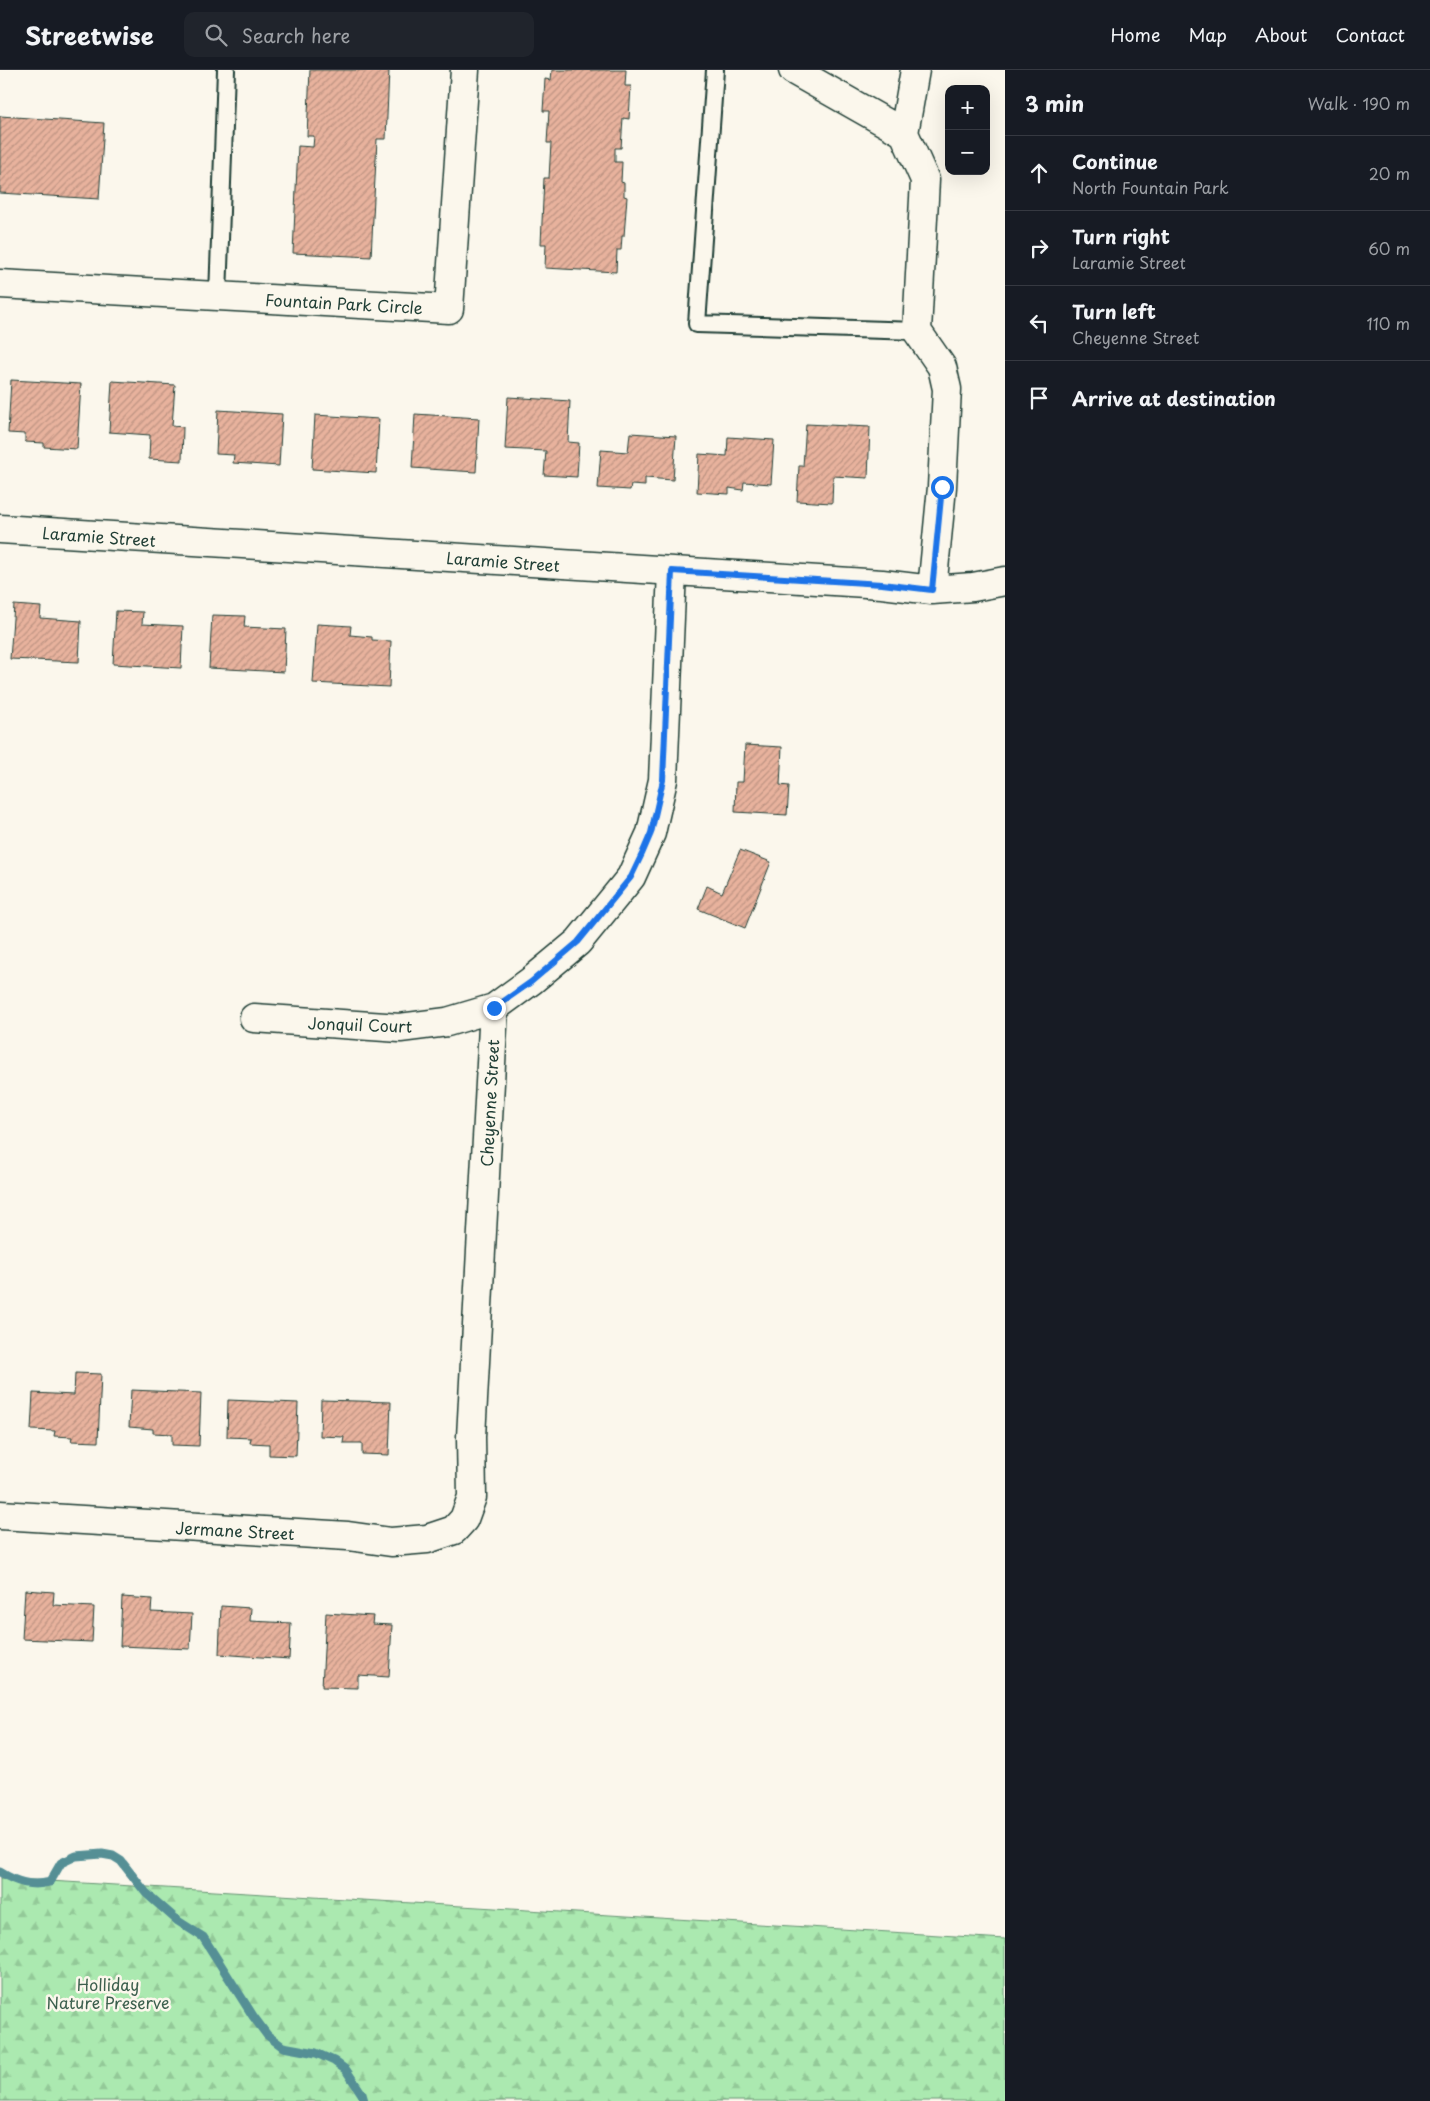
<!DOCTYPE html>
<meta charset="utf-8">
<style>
:root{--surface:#171b24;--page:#20242c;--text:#f1f3f6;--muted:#9ea1a6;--line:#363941}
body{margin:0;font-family:"Playpen Sans",sans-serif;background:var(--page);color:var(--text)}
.controls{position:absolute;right:15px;top:15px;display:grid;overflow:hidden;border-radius:10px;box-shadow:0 5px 20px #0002}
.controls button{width:45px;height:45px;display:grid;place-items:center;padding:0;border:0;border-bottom:1px solid var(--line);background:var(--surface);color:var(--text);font:25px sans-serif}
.stop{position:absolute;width:15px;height:15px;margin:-11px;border:4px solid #1a73e8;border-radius:50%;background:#fff}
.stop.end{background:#1a73e8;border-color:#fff;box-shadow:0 1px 5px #0008}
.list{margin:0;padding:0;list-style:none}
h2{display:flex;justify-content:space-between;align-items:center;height:65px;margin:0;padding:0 20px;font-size:21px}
h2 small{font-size:16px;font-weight:400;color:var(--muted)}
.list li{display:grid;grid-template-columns:32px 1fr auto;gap:15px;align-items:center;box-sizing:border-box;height:75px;padding:0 20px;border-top:1px solid var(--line)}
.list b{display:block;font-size:19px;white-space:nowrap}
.list p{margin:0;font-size:16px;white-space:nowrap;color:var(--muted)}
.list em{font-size:16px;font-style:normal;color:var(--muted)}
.icon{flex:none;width:28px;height:28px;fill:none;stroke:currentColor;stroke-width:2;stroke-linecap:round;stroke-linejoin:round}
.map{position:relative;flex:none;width:1005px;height:2031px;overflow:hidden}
header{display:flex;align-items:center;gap:30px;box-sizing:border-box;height:70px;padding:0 25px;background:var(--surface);border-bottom:1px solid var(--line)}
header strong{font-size:24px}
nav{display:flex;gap:28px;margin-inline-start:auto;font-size:18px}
.search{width:350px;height:45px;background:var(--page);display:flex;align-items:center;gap:12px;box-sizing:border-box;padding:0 18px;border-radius:10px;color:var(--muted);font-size:19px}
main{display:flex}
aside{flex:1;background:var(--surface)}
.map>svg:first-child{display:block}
.forest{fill:url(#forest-firs);stroke:#659372}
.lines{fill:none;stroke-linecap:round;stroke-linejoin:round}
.stream{stroke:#548f95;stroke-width:9}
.building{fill:url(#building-hatch);stroke:#1f3d34}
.service-casing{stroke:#1f3d34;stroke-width:20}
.minor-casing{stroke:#1f3d34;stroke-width:31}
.service{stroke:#fbf7ec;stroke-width:16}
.minor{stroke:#fbf7ec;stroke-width:28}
.route{stroke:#1a73e8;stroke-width:6}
.labels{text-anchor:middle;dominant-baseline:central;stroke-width:5;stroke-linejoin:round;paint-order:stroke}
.street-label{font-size:16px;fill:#1f3d34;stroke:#fbf7ec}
.park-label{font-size:16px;fill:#3b5f4d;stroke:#fbf7ec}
</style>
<header>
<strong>Streetwise</strong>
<div class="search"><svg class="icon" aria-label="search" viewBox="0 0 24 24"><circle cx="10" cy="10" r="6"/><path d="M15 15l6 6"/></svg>Search here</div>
<nav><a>Home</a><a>Map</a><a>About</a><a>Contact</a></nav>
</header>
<main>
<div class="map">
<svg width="1005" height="2031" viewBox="0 0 1005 2031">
<defs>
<pattern id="forest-firs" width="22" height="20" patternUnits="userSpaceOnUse" patternTransform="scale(1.25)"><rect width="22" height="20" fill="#abe9b0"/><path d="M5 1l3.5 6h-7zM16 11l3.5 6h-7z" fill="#93c998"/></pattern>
<pattern id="building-hatch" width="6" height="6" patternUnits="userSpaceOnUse" patternTransform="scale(1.25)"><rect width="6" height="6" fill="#e8b29d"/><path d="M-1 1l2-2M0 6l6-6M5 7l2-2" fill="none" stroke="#bb9281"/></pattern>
</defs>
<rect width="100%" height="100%" fill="#fbf7ec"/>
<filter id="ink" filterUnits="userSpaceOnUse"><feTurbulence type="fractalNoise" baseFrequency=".02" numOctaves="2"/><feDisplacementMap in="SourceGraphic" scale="10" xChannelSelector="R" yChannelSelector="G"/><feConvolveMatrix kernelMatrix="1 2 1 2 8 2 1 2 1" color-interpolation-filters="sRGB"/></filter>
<g filter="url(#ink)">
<!-- forest -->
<path class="forest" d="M0,1808L1005,1869V2031H0Z"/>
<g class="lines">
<!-- stream -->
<path class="stream" d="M0,1802C16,1812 31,1817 50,1812L61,1793L76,1786L102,1784L113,1786L121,1791L146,1823L178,1851L203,1867L253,1946L267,1965L283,1977L316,1983L334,1991L346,2000L362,2024L364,2031"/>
</g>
<!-- building -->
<path class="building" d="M310,0H389L386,69H377L371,187L293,183L298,76L313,77L314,66H307Z
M552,0H626L625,16H631L629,49L623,48L621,78H615V92H622L621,112L624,113V126L627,127L624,166H622L621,180H617L616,202L545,198L546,174H541L544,108H549L551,73H547L549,41H543L545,9L551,10Z
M0,46L104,53L99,129L0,123Z
M11,310L81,314L77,379L44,377V373L25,372V364L8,363Z
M112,311L175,315L172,356L183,357L182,391L149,389L150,365L109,362Z
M508,327L570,331L568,372L579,373L577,407L544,405L546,381L505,379Z
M218,340L282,344L279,396L233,393L234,385L216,384Z
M415,344L479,348L476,402L412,398Z
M315,345L379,349L376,403L312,399Z
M806,354L870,357L868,408L833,406L832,433L797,431L799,396H803Z
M630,363L676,366L673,410L645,408V416L631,415L630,420L598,418L601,380L628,382Z
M728,367L774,370L771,414L744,412L743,420L729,418V424L697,422L699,384L727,386Z
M14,535L41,537L40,548L81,551L79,592L10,589Z
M116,541L143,542L142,554L183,556L181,598L113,594Z
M212,545L245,546L244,557L286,559L284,602L209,598Z
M317,554L351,556L350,565L372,567V570L391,571L389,617L313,613Z
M745,675L782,677L780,715L789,716L787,745L735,742L736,712H743Z
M740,780L771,792L745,858L698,839L707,816L722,823Z
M75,1303L101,1304L98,1372L71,1371L72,1367L54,1366L55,1361L31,1360L33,1323L74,1325Z
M131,1320L201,1323L199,1376L172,1375V1364L153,1363V1359L129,1357Z
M228,1330L298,1333L296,1386L269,1385V1374L250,1373L251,1368L227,1367Z
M321,1330L391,1332L389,1385L362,1384V1373H343L344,1367L320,1366Z
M25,1520L54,1522L53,1535L94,1537L92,1572L22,1569Z
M122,1527L152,1529L151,1542L192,1544L190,1579L120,1576Z
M221,1536L251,1538L250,1551L291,1553L289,1589L219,1584Z
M326,1543L373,1546L372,1554L392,1555L389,1607L358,1605V1618L322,1617Z"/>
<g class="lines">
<defs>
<path id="service" d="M715,0L697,254L917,261
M218,226L226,0"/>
<path id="minor" d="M793,0L904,63
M915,0L904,63L925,110L917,261L942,297L947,319L942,417L932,520
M0,214L449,239L465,0
M0,459L882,514L932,520L973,517L1005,511
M254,948L400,958L447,952L494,938L531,911L578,872L631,807L651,763L663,710L672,501
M0,1445L348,1466L391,1472L427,1469L454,1460L464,1449L472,1427L471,1367L494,938"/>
</defs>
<!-- service casing -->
<use href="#service" class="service-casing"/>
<!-- minor casing -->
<use href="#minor" class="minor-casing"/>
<!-- service -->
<use href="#service" class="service"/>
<!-- minor -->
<use href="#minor" class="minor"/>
</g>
</g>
<g class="lines" filter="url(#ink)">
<!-- route -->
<path class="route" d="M494,938L531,912L578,872L631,807L642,784L651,763L663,710L672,501L882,514L932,520L942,417"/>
</g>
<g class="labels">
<!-- street labels -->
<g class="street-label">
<text transform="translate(344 233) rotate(3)">Fountain Park Circle</text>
<text transform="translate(99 466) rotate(4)">Laramie Street</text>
<text transform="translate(503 491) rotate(4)">Laramie Street</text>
<text transform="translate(360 954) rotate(2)">Jonquil Court</text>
<text transform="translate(489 1033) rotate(-87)">Cheyenne Street</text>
<text transform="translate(235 1460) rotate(3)">Jermane Street</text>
</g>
<!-- park labels -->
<g class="park-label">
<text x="108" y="1914">Holliday<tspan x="108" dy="18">Nature Preserve</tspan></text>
</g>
</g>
</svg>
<div class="controls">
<button>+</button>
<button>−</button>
</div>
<div class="stop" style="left:942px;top:417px"></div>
<div class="stop end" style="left:494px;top:938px"></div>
</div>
<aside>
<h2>3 min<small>Walk · 190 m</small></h2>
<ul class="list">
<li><svg class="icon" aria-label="ahead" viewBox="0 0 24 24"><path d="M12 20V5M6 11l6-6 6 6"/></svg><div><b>Continue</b><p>North Fountain Park</p></div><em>20 m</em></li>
<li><svg class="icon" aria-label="right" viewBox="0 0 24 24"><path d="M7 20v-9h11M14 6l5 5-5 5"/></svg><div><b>Turn right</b><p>Laramie Street</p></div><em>60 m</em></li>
<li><svg class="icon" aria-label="left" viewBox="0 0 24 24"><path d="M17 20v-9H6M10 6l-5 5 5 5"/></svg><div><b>Turn left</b><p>Cheyenne Street</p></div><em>110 m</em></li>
<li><svg class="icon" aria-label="arrive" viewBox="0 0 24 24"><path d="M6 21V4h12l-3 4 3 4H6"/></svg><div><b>Arrive at destination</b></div></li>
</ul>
</aside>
</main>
